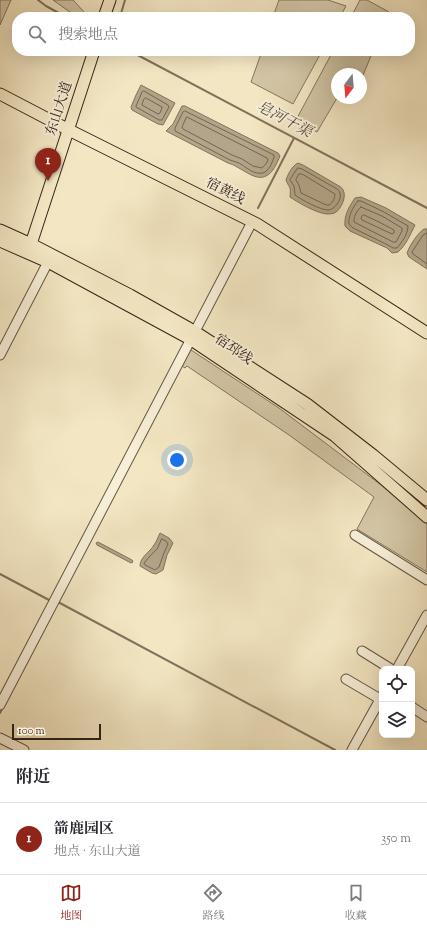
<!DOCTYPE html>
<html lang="zh">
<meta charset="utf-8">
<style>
:root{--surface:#fff;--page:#f7f7f7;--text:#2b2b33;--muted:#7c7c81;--line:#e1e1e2;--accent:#8f2418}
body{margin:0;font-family:"Sorts Mill Goudy","Noto Serif SC",serif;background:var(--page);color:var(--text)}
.controls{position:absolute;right:12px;bottom:12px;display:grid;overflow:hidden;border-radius:8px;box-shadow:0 4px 16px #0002}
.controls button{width:36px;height:36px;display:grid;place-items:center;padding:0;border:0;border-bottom:1px solid var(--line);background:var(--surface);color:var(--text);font:20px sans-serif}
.compass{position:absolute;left:331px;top:68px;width:36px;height:36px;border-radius:50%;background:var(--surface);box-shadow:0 4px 16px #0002;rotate:196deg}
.scale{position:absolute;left:12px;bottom:10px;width:89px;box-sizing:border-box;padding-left:4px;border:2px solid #362418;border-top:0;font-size:11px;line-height:14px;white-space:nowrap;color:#362418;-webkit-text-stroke:3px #f7efd8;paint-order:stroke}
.you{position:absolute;left:177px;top:460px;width:14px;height:14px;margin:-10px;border:3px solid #fff;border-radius:50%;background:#1a73e8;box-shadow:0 0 0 6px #1a73e833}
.badge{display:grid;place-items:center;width:26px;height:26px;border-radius:50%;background:var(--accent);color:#fff;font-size:13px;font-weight:700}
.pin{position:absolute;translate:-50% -33px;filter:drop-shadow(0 1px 2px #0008)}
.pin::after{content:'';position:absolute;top:21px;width:14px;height:12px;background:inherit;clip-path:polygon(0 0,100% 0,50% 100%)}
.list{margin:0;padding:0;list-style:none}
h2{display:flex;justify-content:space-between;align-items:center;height:52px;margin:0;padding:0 16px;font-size:17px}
h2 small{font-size:13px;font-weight:400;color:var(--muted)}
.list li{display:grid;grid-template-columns:26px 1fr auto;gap:12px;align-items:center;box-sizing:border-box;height:72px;padding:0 16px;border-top:1px solid var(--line)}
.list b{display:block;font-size:15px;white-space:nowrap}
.list p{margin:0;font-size:13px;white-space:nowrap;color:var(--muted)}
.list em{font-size:13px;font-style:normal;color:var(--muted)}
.icon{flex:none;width:22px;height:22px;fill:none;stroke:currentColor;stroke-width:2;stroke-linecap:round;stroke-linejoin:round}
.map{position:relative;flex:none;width:427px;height:750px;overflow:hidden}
.search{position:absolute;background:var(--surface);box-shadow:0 4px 16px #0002;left:12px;right:12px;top:12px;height:44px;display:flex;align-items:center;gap:10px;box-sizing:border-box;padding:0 14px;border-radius:16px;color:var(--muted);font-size:15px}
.sheet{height:124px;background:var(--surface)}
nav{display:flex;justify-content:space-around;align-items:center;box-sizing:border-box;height:56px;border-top:1px solid var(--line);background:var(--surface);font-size:11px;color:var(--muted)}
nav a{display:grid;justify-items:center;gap:2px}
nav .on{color:var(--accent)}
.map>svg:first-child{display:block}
.green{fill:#d3c6a6;stroke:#84755f}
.water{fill:#b3a589;stroke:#81715c}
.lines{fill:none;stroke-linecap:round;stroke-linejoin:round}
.shore{stroke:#746450;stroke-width:1}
.stream{stroke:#81715c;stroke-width:2}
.minor-casing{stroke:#655543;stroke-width:11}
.major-casing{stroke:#362418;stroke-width:13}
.minor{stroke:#f7efd8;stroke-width:9}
.major{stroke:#f3e7c3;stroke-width:11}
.labels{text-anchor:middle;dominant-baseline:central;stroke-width:4;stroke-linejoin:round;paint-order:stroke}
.street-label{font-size:14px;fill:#362418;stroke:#f7efd8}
.water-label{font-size:15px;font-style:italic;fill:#625140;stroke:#f7efd8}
</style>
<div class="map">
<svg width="427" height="750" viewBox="0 0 427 750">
<rect width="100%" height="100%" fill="#f3e7c3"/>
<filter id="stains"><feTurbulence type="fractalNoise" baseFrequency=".005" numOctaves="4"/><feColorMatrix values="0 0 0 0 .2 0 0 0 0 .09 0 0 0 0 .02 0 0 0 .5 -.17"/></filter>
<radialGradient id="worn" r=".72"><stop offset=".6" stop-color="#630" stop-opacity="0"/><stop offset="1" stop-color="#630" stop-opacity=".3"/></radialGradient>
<!-- green -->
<path class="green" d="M0,0H11L0,25Z
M53,0H73L85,13L83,17H77Z
M279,0H328L346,6L340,17H273Z
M360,0H367L389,12L387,17H351Z
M262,51H322L293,104L251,82Z
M333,51H373L361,80V74H337V98L317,132L296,120Z
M188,348L279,408L381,485L427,524V572L357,529L374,497L289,435L187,366L185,368L179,364Z"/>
<!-- water -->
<path class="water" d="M141,85L175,103L163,125L158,124L132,110L131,107L136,95Z
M182,106H185L278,153L280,156C277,163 273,173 266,176C257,181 245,171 237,167C234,165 231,164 228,163L166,131L173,124Z
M298,163L303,165L339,186C340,186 343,189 343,190C347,196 341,209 336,212C334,214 329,214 327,214C316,213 299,203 290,197C291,185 290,190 286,180C288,174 292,166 298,163Z
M361,197L386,208L415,225C410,235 406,245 398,252L392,253L387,248L350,231L345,226C344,215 349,207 355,198Z
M424,229H427V269L409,257L407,253C410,245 417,234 424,229Z
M160,533L169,538L173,543L167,555L163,570L156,574L152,573L140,566C140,557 150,552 154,545C157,541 158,537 160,533Z
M98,542L132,560L133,562L131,563L97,545L96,543Z"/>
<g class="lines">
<!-- shore -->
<path class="shore" d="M144,91L168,105L169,107L162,120H159L136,107V106L142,92Z
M146,98L162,107V108L160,113L158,114L142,105V104L144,99Z
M185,111L274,155V157C272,163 269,171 263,173C254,175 246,167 239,163C236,162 233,161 230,160L175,131V128L183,112Z
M187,117L267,158L268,160L266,164L262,168L253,166L242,159L232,155L183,129L182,127L186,118Z
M298,168L302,169L337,189C338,190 340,191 340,194C342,200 334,210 328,210C320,210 302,200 295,195L294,186L290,180Z
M299,174H302L335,194C335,197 333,203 329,205C328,205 325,205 324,204L301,193L299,185L296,180Z
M358,201H361L384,212L408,226C408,234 402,242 397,248H393L388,245L353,228L349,224C348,216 353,207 358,201Z
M361,207L382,216L402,228V231L396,242H393L354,222C353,218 357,210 361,207Z
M364,215L379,222L394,230V233L392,234L362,220L361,218L362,216Z
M427,233L423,235L412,252L413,254L427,264
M162,539L166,541L168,544L164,553L159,567L155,570L145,565L144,563L150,556L157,549Z"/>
<!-- stream -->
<path class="stream" d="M38,0L46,6L66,17
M120,17L125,0
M130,51L427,208
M258,208L294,138
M0,574L49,600
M57,604L58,602L335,750
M0,713L3,707"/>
<defs>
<path id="minor" d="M0,355L48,262
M355,535L427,580
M362,651L391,669
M397,669L427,615
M346,679L380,699
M0,705L252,222
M412,707L427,717
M0,738L24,750
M352,750L382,696"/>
<path id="major" d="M104,17L110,0
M0,94L69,130L257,224L427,333
M0,230L31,244L130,295L194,331L307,404L373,455L427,500
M0,241L48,262L190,339L335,436L427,517
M31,244L94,51"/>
</defs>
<!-- minor casing -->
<use href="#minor" class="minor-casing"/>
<!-- major casing -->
<use href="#major" class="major-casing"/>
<!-- minor -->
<use href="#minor" class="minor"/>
<!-- major -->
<use href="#major" class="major"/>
</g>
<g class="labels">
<!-- street labels -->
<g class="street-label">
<text transform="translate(60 109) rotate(-72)">东山大道</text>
<text transform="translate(225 192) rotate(27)">宿黄线</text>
<text transform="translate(233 350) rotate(34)">宿邳线</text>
</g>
<!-- water labels -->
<g class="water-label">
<text transform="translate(284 120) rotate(28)">皂河干渠</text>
</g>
</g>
<rect width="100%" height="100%" filter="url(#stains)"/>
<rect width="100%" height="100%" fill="url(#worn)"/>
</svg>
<div class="controls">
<button><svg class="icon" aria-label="locate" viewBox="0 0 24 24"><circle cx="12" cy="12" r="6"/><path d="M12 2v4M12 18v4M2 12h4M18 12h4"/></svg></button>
<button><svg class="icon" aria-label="layers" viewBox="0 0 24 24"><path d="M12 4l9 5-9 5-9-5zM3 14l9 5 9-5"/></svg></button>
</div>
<svg class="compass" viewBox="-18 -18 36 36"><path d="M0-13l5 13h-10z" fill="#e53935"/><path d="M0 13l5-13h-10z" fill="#7c7c81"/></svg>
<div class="scale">100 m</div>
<div class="you"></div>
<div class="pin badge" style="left:48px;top:181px">1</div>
<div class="search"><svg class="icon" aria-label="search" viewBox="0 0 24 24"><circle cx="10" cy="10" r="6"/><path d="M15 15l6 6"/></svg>搜索地点</div>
</div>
<section class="sheet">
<h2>附近<small></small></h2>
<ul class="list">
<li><span class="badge">1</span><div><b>箭鹿园区</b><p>地点 · 东山大道</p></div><em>350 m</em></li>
</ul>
</section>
<nav>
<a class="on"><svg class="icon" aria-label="map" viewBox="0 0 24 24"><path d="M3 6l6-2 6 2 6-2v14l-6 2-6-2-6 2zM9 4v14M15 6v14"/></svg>地图</a>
<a><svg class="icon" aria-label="directions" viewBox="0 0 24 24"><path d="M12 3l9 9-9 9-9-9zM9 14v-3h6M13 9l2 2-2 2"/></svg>路线</a>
<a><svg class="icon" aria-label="saved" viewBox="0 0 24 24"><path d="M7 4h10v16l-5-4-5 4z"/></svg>收藏</a>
</nav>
